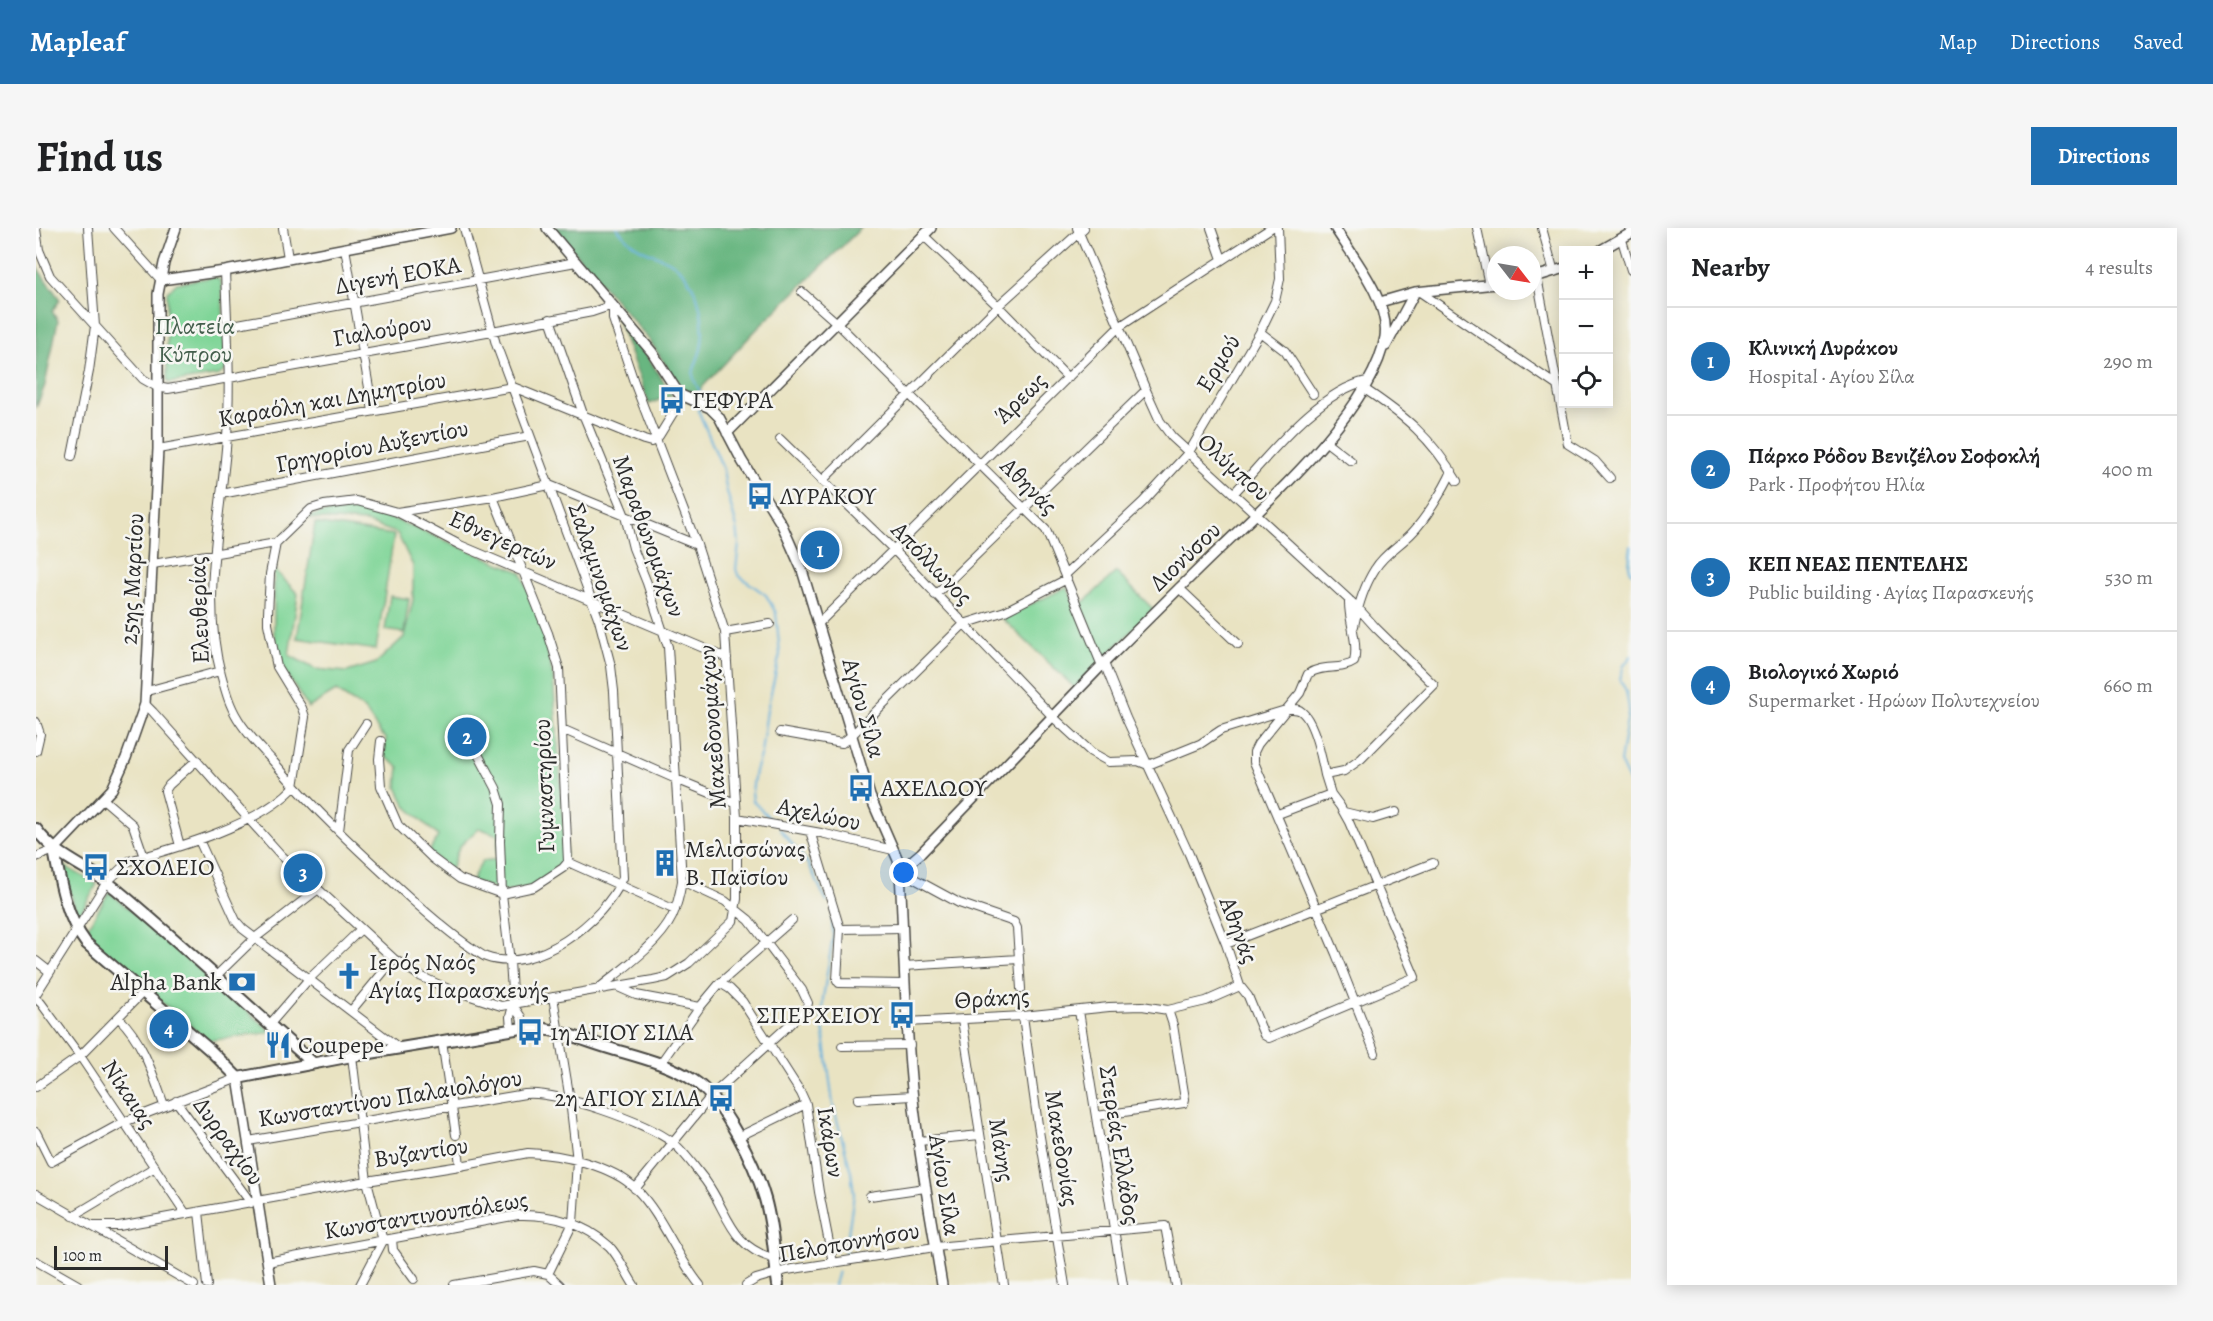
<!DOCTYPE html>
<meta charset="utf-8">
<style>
:root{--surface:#fff;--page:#f6f6f6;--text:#202124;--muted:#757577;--line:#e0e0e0;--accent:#1f6fb2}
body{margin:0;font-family:Alegreya,serif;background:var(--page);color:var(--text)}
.controls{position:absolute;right:18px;top:18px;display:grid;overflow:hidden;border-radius:0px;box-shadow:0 3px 15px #0003}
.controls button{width:54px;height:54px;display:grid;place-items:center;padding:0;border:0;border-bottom:2px solid var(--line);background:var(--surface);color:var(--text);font:30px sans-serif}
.compass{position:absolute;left:1451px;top:18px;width:54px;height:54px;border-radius:50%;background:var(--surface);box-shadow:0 3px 15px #0003;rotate:121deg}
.scale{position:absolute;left:18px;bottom:15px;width:114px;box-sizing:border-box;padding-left:6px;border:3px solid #2b2b2b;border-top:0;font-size:16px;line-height:21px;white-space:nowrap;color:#2b2b2b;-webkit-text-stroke:4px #f6f6f2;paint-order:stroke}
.you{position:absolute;left:868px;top:645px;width:21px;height:21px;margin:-15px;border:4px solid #fff;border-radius:50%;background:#1a73e8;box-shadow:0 0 0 9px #1a73e833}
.badge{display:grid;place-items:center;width:39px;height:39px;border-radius:50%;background:var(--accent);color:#fff;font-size:20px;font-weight:700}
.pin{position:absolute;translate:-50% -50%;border:3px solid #fff;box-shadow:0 2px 6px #0006}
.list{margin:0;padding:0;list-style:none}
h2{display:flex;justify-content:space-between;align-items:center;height:78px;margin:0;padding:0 24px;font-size:26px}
h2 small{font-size:20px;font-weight:400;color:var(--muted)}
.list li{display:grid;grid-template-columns:39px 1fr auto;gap:18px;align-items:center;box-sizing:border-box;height:108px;padding:0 24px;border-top:2px solid var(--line)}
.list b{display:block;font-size:22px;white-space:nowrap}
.list p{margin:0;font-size:20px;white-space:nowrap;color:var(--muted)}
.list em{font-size:20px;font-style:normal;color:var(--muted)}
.icon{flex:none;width:33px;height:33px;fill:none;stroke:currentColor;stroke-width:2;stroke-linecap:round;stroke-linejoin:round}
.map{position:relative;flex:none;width:1595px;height:1057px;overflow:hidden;border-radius:0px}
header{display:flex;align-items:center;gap:36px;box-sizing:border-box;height:84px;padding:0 30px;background:var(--accent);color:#fff}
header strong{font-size:28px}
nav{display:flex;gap:33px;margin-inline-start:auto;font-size:21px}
.intro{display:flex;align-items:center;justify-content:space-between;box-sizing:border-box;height:144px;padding:0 36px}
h1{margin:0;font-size:42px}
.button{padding:15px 27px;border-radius:0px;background:var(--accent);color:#fff;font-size:21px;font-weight:700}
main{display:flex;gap:36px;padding:0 36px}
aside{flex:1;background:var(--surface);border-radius:0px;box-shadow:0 3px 15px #0003}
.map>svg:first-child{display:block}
.green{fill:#80d598;stroke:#568062;stroke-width:1.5}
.forest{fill:#68b680;stroke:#4a7056;stroke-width:1.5}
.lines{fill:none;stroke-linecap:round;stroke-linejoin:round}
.stream{stroke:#63b0dd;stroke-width:2}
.minor-casing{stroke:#484742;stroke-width:10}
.tertiary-casing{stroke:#484742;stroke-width:12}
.secondary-casing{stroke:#484742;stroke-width:14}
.minor{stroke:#fff;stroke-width:8}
.tertiary{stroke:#fff;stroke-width:9}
.secondary{stroke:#fff;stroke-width:10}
.labels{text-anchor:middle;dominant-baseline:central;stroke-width:5;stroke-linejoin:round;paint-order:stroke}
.street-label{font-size:24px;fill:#2b2b2b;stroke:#f6f6f2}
.park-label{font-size:24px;fill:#445e4c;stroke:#f6f6f2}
.poi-label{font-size:24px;fill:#2b2b2b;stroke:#f6f6f2;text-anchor:start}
</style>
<header>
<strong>Mapleaf</strong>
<nav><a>Map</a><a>Directions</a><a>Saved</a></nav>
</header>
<div class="intro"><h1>Find us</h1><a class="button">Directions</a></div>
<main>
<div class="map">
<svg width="1595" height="1057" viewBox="0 0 1595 1057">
<rect width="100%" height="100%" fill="#f6f6f2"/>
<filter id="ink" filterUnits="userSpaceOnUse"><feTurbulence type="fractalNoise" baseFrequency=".0167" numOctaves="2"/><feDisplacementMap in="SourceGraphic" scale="12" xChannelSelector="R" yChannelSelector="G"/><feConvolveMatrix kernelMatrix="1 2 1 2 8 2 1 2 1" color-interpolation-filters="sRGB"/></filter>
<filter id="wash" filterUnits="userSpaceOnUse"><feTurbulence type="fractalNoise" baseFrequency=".008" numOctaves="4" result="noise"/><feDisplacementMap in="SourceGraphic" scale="24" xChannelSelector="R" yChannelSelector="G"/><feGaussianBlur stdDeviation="1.35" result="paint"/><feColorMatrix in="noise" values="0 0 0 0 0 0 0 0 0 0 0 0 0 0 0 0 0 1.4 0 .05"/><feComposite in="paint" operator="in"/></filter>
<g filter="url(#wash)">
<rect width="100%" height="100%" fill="#e9e3c2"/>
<!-- green -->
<path class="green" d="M178,49L184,52L186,59L190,142L183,147L133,155L131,152V64L141,55Z
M311,281H331L355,290L485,344L507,403L517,449L530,626L525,636L515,648L503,657L470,664L435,653L446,633L461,631L462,607L443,600L423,619L415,642L393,624L402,608L370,578L361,559L363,539L348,528L350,510L345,506L328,481L300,463L272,480L248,442L242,422L238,405V341L262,366L253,427L279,441L311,444L340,435L368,409L377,372V338L361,305L329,294L269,290L285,285Z
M279,295L358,307L340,422L261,410Z
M1080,344L1117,381L1039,460L966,390L1031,359L1040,377L1048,374Z
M354,368L373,371L368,405L349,402Z
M26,637L61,656L43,687H41Z
M73,664L236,804L172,813L48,709L50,702Z"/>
<!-- forest -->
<path class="forest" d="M518,0H825L720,102L659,167L647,164L614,113Z
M0,36C4,47 17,60 24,72L16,83L22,92L9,157L0,180Z
M581,90L610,126L636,167L613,176Z"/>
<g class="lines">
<!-- stream -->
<path class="stream" d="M581,0C588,8 595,16 605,21C619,28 635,31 646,43C664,63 670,95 665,121C663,129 657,140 657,147C658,155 663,162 667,168L665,173
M664,179L662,182L687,241L690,260L701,300L703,316L700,341L702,347L730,367L740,385L744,426L731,482L725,525L719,543L716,564L717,573L738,595
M1595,318L1593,337L1595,345
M1595,428L1588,437L1584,451L1590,463L1593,480L1584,534L1595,557
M744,601L773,637L791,674
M796,690L797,708L787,770L786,791L797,877L815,944L818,966L809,1026
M798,1057L802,1043"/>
</g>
</g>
<g filter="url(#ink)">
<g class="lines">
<defs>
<path id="minor" d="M78,0L125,52
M247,0L252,30
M1041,0L1110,162L1124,193L1136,209L1322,380L1340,400L1398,457L1325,531L1308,543L1289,547L1295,566
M1175,0L1186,31
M1441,0L1453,57
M1506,0L1518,44
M0,1L3,22L14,48L107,151L121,159L132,161L456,103L556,84L577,77V91L598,154L661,317L689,404L701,590V671L697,693L653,735L631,749L617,752L465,778L410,760L384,748L358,731L245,627L117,484L109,476
M887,7L962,78L1032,150
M1586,12L1595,42
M309,20L337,183
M189,43C191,98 195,153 191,208C186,286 164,368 185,446C189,461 193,477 202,491C211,506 224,519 236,532C278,582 326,626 374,670C393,687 412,704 434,719C439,722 445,727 450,729C499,747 568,693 587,650L578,463L575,438L563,392L460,116L428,0
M1501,49L1532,216L1559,233L1574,250
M766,64L801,95L1010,302L1066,438
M1384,64L1520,157
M514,91L547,186L589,288L597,320L611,355L632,419L646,653C644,665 641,678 636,689C623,716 585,742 562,761
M191,98L540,34
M1224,104L1249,123L1277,166
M477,159L608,212L615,214L623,208L647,169
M1327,160C1369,188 1395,209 1421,253
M744,211L858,322L1017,489L1055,524L1073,534L1102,533L1112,537L1164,516L1185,502L1253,481C1258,481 1262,480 1266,484C1278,494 1286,531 1289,547
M1289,213L1315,233
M122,221L477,159
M36,228L53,143L59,98L52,0
M786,253L962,78L1048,0
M513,257L661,317
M1198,265C1231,230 1282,163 1331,153
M185,266L494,208
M361,284L424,317L691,430
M117,336L240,315
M1030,346L1107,274L1153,224L1224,104L1239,73L1244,51L1242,0
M1143,360L1202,416
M899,367L1110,162
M1313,372C1312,392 1323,413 1318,434C1305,443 1286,436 1272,446L1264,465L1222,516L1218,524V534L1300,726L1339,825
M782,396L1083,99L1235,0
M1318,398C1322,378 1328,358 1339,341C1348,326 1363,318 1375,306C1389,292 1408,261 1416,243
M689,404L734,396
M1068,435L1090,490L1153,626L1190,716L1204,758L1212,768L1228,807L1233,810L1379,749L1313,594L1304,578L1295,566L1242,586
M111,463L184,443
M0,494L4,506L0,523
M526,501L640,551L699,575
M744,504L806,515L815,508L928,396L969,383L1031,351
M345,513L343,531L345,558L362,597L396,630L424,651L466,666L498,659L527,640L532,634L523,440L512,405L457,269
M435,513L460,560L465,576L464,613L466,666L474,734L477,777L474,789L475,801
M258,559L269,489L266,480L241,439L232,396V385L234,346L240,315L275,281L288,277L321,273L361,284L457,269L513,257
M67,571L97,597L108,629
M1308,584L1337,591L1360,584
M701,590L785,605L857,622
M303,603L313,522L330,496
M774,603L804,701L801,752L803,755L869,756
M163,612L200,693L207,701L363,820
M144,618L129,563L133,557L161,532
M0,629L18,622
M532,634L639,682
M864,643L923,675L978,694L981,700L985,761
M804,701L867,700
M1190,716L1397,635
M0,733L14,744
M868,738L983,731
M180,748L219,710L281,662
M684,755L694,761L706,773L765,865L770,876L783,964L797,1035
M582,759L600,767L664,779
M0,766L71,654L93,633C141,620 225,596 258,559
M0,771L5,775L44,828L150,986
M477,777L485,789L487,799
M315,783L358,731
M1043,783L1087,1057
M987,788L1002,897L1029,1057
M83,790C107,813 117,847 128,877
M926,792L968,1057
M871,794L987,788L1073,779L1106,778L1132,782L1170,773L1204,758
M234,796L272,752L325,701
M406,813L420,907
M806,818L874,817
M316,828L331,953L347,1013L324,1057
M624,836L664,779L684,755L756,692
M0,859L44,828L107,764
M822,871L877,868
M140,873L215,975
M1061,888L1148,875L1149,871L1137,797L1132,782
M0,904L15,934L88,894L202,850
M702,909L770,876
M212,913L489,866C521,863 610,894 636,914C648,923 659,940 669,952C693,985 693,1018 739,1031
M883,913L944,907
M423,928L424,938
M599,961L676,867L752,798L770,780L772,775L766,762L713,692L689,673L646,653
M0,966L158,1057
M834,968L889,960
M163,984L171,1057
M37,988L119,939
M56,998H83L331,953L424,938L492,925C524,926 576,937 600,961C627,988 640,1028 664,1057
M356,1011L357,1022L378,1051
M0,1033L42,1057
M231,1034L482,987C515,986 548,995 573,1018C583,1028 590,1045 598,1057
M512,1046L537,995L541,933L534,872L517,769
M512,1046L524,1057
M418,1057L498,1043L512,1046
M710,1057L720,1051L751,1042L899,1019L1129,998L1140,1057"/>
<path id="tertiary" d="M511,0L616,124L643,166L674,180L683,189L706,233L746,297L766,342L834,568L862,632L864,643C868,719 869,796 877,871C884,934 896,995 906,1057
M1565,22L1595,5
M1496,50L1528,40
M125,52L189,43L415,0
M1344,74L1379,64L1460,56
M1350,118L1379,64
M691,205L895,0
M18,622L76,561L90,530L109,476L122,221V66L128,35L140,0
M864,643L885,625C947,561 1009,496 1071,432C1105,398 1139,364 1174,330C1227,279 1337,182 1349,109C1354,74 1317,29 1299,0
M202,850L235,1057"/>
<path id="secondary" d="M0,601C20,630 54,639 80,661C148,717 211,778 277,835
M18,622C24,654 30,689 50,715L174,822L202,850L316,828L492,799C520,800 549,813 576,821C603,829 633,836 657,852C688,872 719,936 729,971C737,999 738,1028 742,1057"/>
</defs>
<!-- minor casing -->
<use href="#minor" class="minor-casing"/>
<!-- tertiary casing -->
<use href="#tertiary" class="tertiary-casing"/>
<!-- secondary casing -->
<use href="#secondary" class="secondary-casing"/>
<!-- minor -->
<use href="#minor" class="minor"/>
<!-- tertiary -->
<use href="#tertiary" class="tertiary"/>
<!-- secondary -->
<use href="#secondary" class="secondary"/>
</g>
</g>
<!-- icons -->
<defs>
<symbol id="bus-bare" viewBox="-9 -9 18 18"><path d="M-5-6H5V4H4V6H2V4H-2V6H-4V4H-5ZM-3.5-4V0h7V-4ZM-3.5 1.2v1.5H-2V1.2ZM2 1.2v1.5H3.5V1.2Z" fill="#1f6fb2" stroke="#f6f6f2" stroke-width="2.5" paint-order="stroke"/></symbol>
<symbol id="building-bare" viewBox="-9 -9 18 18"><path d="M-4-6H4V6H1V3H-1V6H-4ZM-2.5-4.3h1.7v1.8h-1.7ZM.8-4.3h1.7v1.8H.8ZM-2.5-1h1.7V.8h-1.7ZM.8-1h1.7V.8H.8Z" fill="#1f6fb2" stroke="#f6f6f2" stroke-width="2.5" paint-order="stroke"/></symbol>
<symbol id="church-bare" viewBox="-9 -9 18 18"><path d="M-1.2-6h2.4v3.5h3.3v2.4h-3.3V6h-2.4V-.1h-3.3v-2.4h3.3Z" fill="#1f6fb2" stroke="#f6f6f2" stroke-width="2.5" paint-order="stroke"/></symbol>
<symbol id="bank-bare" viewBox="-9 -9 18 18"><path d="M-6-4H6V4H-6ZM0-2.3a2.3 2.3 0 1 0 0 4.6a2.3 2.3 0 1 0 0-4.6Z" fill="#1f6fb2" stroke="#f6f6f2" stroke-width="2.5" paint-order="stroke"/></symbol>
<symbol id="restaurant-bare" viewBox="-9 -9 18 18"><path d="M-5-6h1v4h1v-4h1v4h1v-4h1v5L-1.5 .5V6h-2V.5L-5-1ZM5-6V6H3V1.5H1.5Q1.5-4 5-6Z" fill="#1f6fb2" stroke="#f6f6f2" stroke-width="2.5" paint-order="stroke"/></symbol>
</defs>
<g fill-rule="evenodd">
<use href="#bus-bare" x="617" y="153" width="38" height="38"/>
<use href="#bus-bare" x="705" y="249" width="38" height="38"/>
<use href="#bus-bare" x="806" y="541" width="38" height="38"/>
<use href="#building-bare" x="610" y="616" width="38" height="38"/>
<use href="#bus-bare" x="41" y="620" width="38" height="38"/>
<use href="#church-bare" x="294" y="729" width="38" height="38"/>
<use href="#bank-bare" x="187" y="735" width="38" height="38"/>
<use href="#bus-bare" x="847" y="768" width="38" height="38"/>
<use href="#bus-bare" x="475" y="785" width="38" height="38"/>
<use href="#restaurant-bare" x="223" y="798" width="38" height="38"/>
<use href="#bus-bare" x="666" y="851" width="38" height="38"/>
</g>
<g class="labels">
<!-- street labels -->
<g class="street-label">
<text transform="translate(362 47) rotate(-10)">Διγενή ΕΟΚΑ</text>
<text transform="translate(346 102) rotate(-10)">Γιαλούρου</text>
<text transform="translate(1182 135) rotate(-59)">Ερμού</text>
<text transform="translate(984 170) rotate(-44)">Άρεως</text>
<text transform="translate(296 171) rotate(-10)">Καραόλη και Δημητρίου</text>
<text transform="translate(336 218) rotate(-11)">Γρηγορίου Αυξεντίου</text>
<text transform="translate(1198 239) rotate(42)">Ολύμπου</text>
<text transform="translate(993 258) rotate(45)">Αθηνάς</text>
<text transform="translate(613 308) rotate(70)">Μαραθωνομάχων</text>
<text transform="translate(467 312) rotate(24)">Εθνεγερτών</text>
<text transform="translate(1149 328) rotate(-44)">Διονύσου</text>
<text transform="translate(896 335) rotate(46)">Απόλλωνος</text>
<text transform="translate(565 349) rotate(71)">Σαλαμινομάχων</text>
<text transform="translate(96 351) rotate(-87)">25ης Μαρτίου</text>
<text transform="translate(163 382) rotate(-92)">Ελευθερίας</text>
<text transform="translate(828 480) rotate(74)">Αγίου Σίλα</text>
<text transform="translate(676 499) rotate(-94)">Μακεδονομάχων</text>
<text transform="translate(508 558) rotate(-92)">Γυμναστηρίου</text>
<text transform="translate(783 586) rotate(12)">Αχελώου</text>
<text transform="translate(1203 702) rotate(69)">Αθηνάς</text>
<text transform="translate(956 770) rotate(-4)">Θράκης</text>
<text transform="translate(93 866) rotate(56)">Νίκαιας</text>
<text transform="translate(354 870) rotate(-9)">Κωνσταντίνου Παλαιολόγου</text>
<text transform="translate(193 913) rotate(54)">Δυρραχίου</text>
<text transform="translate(795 914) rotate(81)">Ικάρων</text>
<text transform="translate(1084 917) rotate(81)">Στερεάς Ελλάδος</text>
<text transform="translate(1026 920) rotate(81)">Μακεδονίας</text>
<text transform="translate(966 922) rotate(81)">Μάνης</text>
<text transform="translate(385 924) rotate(-9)">Βυζαντίου</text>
<text transform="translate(909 957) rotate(81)">Αγίου Σίλα</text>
<text transform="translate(390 987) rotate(-9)">Κωνσταντινουπόλεως</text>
<text transform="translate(813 1014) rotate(-10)">Πελοποννήσου</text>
</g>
<!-- park labels -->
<g class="park-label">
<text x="159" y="98">Πλατεία<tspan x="159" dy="28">Κύπρου</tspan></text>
</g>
<!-- poi labels -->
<g class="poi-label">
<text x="656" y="172">ΓΕΦΥΡΑ</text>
<text x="744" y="268">ΛΥΡΑΚΟΥ</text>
<text x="845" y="560">ΑΧΕΛΩΟΥ</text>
<text x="649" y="621">Μελισσώνας<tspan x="649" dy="28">B. Παϊσίου</tspan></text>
<text x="80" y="639">ΣΧΟΛΕΙΟ</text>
<text x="333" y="734">Ιερός Ναός<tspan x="333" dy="28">Αγίας Παρασκευής</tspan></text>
<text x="186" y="754" text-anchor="end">Alpha Bank</text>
<text x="846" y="787" text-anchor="end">ΣΠΕΡΧΕΙΟΥ</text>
<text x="514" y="804">1η ΑΓΙΟΥ ΣΙΛΑ</text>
<text x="262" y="817">Coupepe</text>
<text x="665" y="870" text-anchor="end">2η ΑΓΙΟΥ ΣΙΛΑ</text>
</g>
</g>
</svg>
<div class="controls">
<button>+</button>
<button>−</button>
<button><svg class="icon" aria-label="locate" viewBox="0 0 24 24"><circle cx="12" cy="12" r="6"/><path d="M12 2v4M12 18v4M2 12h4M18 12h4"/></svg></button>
</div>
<svg class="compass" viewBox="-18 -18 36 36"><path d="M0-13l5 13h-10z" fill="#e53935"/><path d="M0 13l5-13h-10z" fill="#757577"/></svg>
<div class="scale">100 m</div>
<div class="you"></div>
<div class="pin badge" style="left:784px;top:322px">1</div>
<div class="pin badge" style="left:431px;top:509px">2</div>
<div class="pin badge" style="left:267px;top:645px">3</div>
<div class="pin badge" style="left:133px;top:801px">4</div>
</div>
<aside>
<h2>Nearby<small>4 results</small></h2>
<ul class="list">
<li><span class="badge">1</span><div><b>Κλινική Λυράκου</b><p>Hospital · Αγίου Σίλα</p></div><em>290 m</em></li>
<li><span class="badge">2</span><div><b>Πάρκο Ρόδου Βενιζέλου Σοφοκλή</b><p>Park · Προφήτου Ηλία</p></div><em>400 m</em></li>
<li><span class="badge">3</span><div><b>ΚΕΠ ΝΕΑΣ ΠΕΝΤΕΛΗΣ</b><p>Public building · Αγίας Παρασκευής</p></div><em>530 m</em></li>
<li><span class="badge">4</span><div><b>Βιολογικό Χωριό</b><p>Supermarket · Ηρώων Πολυτεχνείου</p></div><em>660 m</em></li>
</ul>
</aside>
</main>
